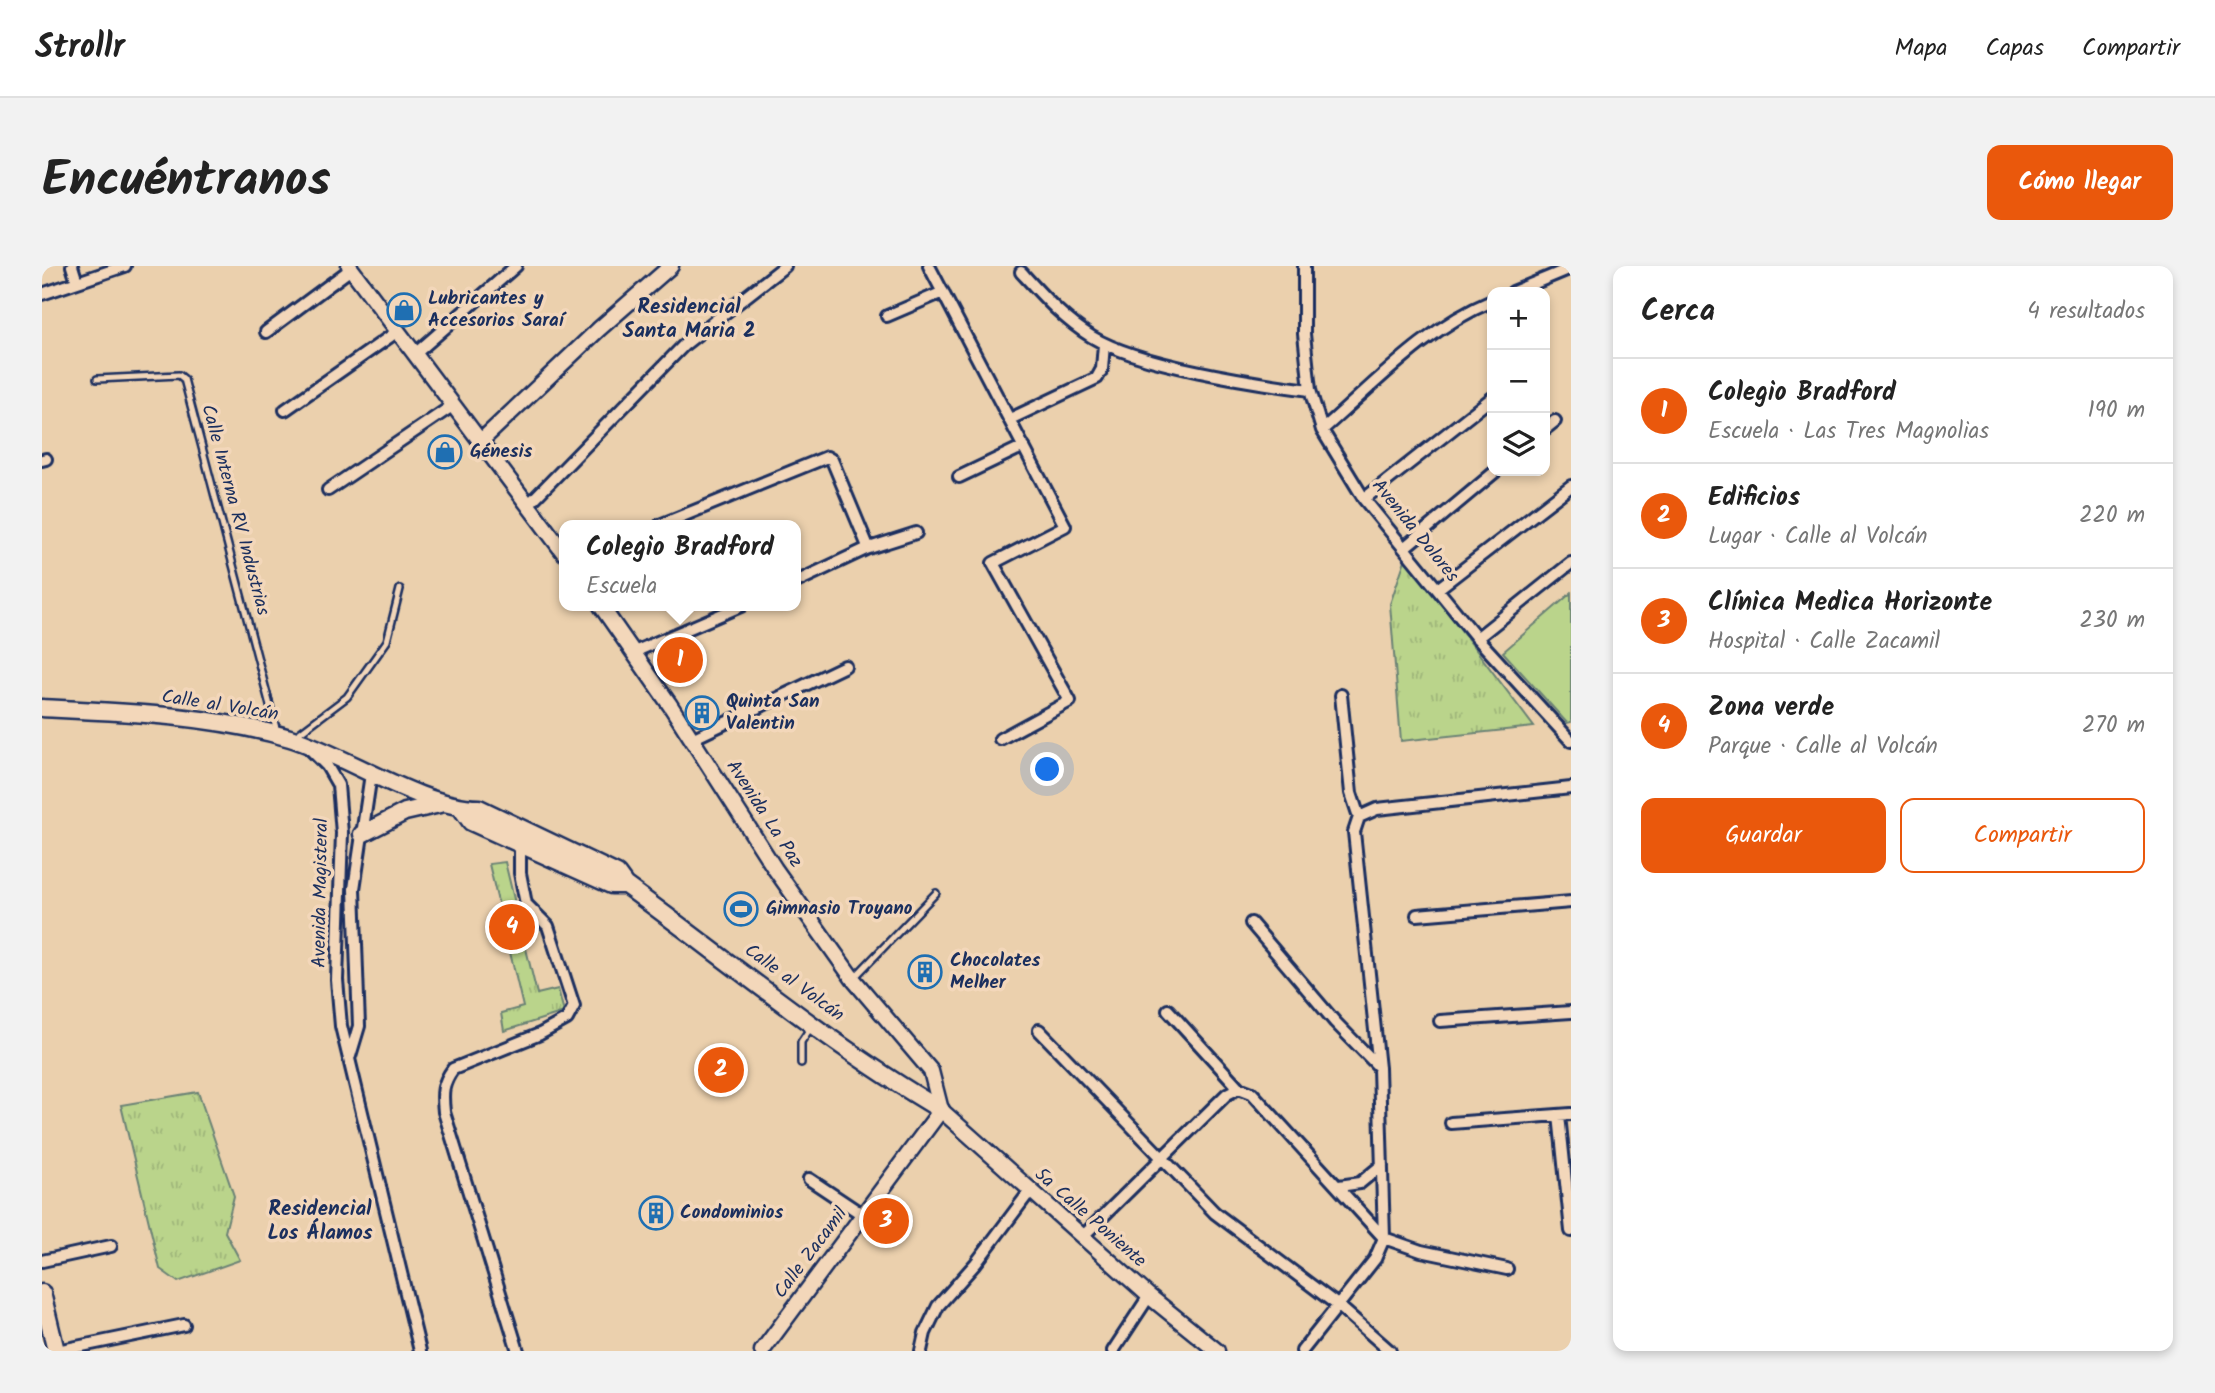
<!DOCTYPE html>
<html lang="es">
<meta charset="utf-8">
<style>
:root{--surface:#fff;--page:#f2f2f2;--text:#222;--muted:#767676;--line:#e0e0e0;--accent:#ea580c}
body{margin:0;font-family:Kalam,sans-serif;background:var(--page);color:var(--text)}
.controls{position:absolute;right:21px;top:21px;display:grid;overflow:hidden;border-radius:14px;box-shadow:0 4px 10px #0003}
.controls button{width:63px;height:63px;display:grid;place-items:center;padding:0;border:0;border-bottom:2px solid var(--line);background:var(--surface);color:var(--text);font:35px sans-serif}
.you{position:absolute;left:1006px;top:504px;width:24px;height:24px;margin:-18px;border:5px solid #fff;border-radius:50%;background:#1a73e8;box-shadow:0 0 0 10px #1a73e833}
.badge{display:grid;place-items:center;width:46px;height:46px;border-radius:50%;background:var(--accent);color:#fff;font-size:23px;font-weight:700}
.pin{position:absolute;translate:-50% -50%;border:4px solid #fff;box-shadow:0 2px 7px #0006}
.popup{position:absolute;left:517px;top:254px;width:242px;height:91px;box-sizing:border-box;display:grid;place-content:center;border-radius:14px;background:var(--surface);filter:drop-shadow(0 2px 5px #0005);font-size:23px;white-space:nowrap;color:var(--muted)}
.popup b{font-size:26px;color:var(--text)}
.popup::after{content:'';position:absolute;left:50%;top:100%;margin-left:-14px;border:14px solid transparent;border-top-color:var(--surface)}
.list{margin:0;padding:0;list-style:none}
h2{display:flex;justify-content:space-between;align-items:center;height:91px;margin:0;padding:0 28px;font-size:30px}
h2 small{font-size:23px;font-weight:400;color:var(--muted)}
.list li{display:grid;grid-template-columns:46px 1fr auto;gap:21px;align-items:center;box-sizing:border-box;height:105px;padding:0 28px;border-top:2px solid var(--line)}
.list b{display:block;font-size:26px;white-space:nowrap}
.list p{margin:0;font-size:23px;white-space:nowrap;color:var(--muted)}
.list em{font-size:23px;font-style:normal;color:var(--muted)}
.actions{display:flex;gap:14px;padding:21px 28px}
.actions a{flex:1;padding:16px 0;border:2px solid var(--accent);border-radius:14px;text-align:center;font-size:24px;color:var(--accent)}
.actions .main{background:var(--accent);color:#fff}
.icon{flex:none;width:38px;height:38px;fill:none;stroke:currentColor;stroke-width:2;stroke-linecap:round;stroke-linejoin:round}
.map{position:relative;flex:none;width:1529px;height:1085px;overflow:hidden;border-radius:14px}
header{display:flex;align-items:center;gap:42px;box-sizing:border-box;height:98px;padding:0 35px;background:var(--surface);border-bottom:2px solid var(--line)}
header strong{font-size:33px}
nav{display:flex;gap:38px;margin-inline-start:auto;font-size:24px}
.intro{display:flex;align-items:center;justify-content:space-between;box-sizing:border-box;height:168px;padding:0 42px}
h1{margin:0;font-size:49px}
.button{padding:18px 32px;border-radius:14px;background:var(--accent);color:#fff;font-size:24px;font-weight:700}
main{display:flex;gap:42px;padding:0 42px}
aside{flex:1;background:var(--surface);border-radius:14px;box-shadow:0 4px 10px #0003}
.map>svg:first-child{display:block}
.green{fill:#bad48b;stroke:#6a8274;stroke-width:2}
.park{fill:url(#park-tufts);stroke:#6a8274;stroke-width:2}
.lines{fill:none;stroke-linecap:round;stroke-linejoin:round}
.service-casing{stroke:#1b2f5e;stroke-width:10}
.minor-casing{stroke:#1b2f5e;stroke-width:16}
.tertiary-casing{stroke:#1b2f5e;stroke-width:19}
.secondary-casing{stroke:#1b2f5e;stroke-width:21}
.service{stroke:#f3d7ba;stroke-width:5}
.minor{stroke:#f3d7ba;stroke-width:10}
.tertiary{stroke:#f3d7ba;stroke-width:14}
.secondary{stroke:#f3d7ba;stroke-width:16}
.labels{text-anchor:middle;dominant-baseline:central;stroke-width:7;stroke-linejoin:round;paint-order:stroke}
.poi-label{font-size:19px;font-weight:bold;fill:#1b2f5e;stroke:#f3d7ba;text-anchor:start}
.street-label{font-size:19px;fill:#1b2f5e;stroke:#f3d7ba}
.neighbourhood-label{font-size:21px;font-weight:bold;fill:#1b2f5e;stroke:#f3d7ba}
</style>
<header>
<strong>Strollr</strong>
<nav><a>Mapa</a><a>Capas</a><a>Compartir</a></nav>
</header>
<div class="intro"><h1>Encuéntranos</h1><a class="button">Cómo llegar</a></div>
<main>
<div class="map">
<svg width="1529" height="1085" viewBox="0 0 1529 1085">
<defs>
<pattern id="park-tufts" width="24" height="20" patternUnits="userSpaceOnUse" patternTransform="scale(1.75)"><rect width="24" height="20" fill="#bad48b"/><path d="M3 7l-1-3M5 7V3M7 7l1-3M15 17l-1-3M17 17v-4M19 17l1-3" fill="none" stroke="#9fb67a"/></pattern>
</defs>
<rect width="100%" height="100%" fill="#ebd0ad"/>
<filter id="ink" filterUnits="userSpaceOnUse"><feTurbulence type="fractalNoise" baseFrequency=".0143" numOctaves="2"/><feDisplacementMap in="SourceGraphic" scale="14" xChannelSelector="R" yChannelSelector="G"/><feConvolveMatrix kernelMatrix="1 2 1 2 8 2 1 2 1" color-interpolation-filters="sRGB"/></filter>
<g filter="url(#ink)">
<!-- green -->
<path class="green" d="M1529,327V456L1525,457L1461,386Z"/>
<!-- park -->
<path class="park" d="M1364,291L1492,461L1359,475L1348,338Z
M463,596L495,728L516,723L522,746L462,765L459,747L481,741L447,598Z
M156,826L192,930L183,966L198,994L136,1016L118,1003L79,839Z"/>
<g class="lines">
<defs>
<path id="service" d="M55,113L137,109L142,113L235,466
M252,471L305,431L345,375L358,323
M811,713L894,627
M759,797V776L769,761"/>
<path id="minor" d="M30,0L35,16
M887,0L1023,260L951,297L1028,435L958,473
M1262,0V68L1268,124L1280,164L1322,233L1435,372L1529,475
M979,6C1001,30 1022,54 1050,71C1096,99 1212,117 1268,124
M1471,26L1529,2
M0,28L83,0
M845,50L901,26
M224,66L309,3
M373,88L474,0
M243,144L356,65
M968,153L1055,112L1060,103L1062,78
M1503,163L1513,155
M1280,164C1334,117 1384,62 1450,35
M0,194L4,193
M917,211L982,180
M286,224L410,140
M1322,233L1450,132
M487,238L642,79L743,0
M618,259L785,191L790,194L825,278L824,283
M1363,281L1454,205
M754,316L824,283L874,267
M1397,322L1529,220
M1435,372L1529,297
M592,386L699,340
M650,473L803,400
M268,483L285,500L296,519L300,567L295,714L299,760L378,1085
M1317,551L1335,543L1529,522
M1375,649L1529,636
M1209,657L1293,756L1337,801
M1126,744L1197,822L1210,827L1342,972L1379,985L1465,1003
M1398,755L1529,746
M997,764L1173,947L1298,1041L1348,1085
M308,790L317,760L312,623L329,508
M1517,849L1529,965
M1409,857L1529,848
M767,913L821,949
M1297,920L1318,917L1340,899
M1040,971L1185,828L1197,822
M0,995L69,980
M15,1085L142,1059
M476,1085L402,846C400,827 400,818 411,803L498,768L525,753L532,740L506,660L484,638L478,607V579
M879,1085L883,1067L896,1040L934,997L988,925
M1071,1085L1107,1030
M1260,1085L1333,993L1342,972L1337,802L1312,566L1317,551L1309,527L1299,429"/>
<path id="tertiary" d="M307,0L522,287
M440,174L557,63L629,0
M559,340L628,439L733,603L811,713L889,805L899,844
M899,844L1107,1030L1175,1085
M720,1085L899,844"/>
<path id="secondary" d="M0,442C82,446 169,449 248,472C304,489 379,542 437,542L575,608L583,619C687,695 788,779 899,844
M419,542L429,556L569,619H583
M320,568L363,546L402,537
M0,1027L14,1085"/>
</defs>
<!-- service casing -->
<use href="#service" class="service-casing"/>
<!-- minor casing -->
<use href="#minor" class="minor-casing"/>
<!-- tertiary casing -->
<use href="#tertiary" class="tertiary-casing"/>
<!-- secondary casing -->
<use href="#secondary" class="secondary-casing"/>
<!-- service -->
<use href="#service" class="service"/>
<!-- minor -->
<use href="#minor" class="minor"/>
<!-- tertiary -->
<use href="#tertiary" class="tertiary"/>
<!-- secondary -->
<use href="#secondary" class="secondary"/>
</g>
</g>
<!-- icons -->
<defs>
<symbol id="shop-ring" viewBox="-11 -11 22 22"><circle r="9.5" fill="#f3d7ba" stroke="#1f6fb2" stroke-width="1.5"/><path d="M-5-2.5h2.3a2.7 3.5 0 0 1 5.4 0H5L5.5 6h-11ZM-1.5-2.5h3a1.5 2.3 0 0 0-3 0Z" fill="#1f6fb2"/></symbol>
<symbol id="building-ring" viewBox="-11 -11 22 22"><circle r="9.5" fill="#f3d7ba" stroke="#1f6fb2" stroke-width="1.5"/><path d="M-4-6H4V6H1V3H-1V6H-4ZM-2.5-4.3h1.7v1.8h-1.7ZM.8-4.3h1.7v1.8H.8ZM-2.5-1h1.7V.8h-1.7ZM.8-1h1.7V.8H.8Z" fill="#1f6fb2"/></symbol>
<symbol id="stadium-ring" viewBox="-11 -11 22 22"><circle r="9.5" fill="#f3d7ba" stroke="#1f6fb2" stroke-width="1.5"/><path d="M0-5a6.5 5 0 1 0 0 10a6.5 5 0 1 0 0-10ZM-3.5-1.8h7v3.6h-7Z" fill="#1f6fb2"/></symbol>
</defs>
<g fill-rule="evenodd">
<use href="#shop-ring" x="343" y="25" width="38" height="38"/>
<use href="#shop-ring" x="384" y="167" width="38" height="38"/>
<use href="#building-ring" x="641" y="428" width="38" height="38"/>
<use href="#stadium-ring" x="680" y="624" width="38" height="38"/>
<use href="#building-ring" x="864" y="687" width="38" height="38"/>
<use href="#building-ring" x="595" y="928" width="38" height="38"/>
</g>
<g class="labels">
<!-- poi labels -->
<g class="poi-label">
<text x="386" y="33">Lubricantes y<tspan x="386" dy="22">Accesorios Saraí</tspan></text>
<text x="428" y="186">Génesis</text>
<text x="684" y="436">Quinta San<tspan x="684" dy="22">Valentin</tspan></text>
<text x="724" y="643">Gimnasio Troyano</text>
<text x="908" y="695">Chocolates<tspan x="908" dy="22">Melher</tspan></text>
<text x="638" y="947">Condominios</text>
</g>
<!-- street labels -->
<g class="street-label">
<text transform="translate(193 244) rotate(75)">Calle Interna RV Industrias</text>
<text transform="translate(1373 265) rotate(51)">Avenida Dolores</text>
<text transform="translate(178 440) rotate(9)">Calle al Volcán</text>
<text transform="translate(722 548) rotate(57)">Avenida La Paz</text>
<text transform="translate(279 627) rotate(-89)">Avenida Magisteral</text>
<text transform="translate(752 717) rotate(36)">Calle al Volcán</text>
<text transform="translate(1048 952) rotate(41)">5a Calle Poniente</text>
<text transform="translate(769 987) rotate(-53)">Calle Zacamil</text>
</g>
<!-- neighbourhood labels -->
<g class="neighbourhood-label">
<text x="647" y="41">Residencial<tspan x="647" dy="24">Santa Maria 2</tspan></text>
<text x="278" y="943">Residencial<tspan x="278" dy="24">Los Álamos</tspan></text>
</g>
</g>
</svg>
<div class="controls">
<button>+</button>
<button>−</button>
<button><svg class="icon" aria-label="layers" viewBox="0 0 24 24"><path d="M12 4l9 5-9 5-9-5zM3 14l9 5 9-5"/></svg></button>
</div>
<div class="you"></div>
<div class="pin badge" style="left:638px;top:394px">1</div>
<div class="popup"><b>Colegio Bradford</b>Escuela</div>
<div class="pin badge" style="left:679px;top:804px">2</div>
<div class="pin badge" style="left:844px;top:955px">3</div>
<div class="pin badge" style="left:470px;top:661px">4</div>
</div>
<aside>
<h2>Cerca<small>4 resultados</small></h2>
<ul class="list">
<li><span class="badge">1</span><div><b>Colegio Bradford</b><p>Escuela · Las Tres Magnolias</p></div><em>190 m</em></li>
<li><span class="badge">2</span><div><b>Edificios</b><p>Lugar · Calle al Volcán</p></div><em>220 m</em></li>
<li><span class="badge">3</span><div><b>Clínica Medica Horizonte</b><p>Hospital · Calle Zacamil</p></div><em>230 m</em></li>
<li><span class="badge">4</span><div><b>Zona verde</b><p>Parque · Calle al Volcán</p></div><em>270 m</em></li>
</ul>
<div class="actions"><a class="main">Guardar</a><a>Compartir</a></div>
</aside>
</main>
